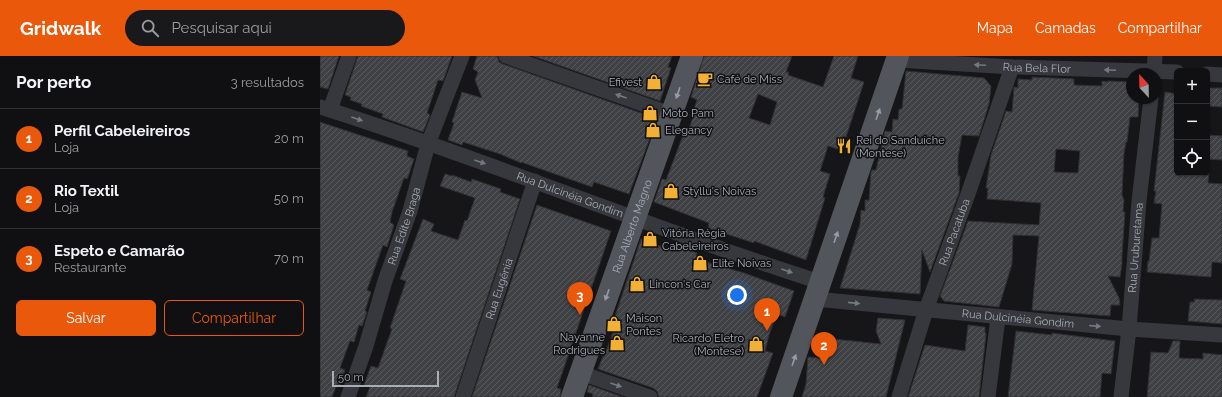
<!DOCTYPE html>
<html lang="pt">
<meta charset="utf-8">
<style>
:root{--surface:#101012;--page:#19191b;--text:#f1f3f6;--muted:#9c9d9f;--line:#303032;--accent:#ea580c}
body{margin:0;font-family:Raleway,sans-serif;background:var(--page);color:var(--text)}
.controls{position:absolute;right:12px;top:12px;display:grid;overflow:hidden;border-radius:6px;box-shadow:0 1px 3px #0004}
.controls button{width:36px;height:36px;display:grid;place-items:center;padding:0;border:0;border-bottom:1px solid var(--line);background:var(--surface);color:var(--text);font:20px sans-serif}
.compass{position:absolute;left:806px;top:12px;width:36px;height:36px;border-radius:50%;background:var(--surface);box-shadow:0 1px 3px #0004;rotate:338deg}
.scale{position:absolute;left:12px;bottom:10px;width:107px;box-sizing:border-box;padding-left:4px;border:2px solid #a8adb8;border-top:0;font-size:11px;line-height:14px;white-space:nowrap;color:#a8adb8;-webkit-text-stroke:3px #111113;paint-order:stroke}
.you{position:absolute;left:417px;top:239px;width:14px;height:14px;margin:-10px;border:3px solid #fff;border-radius:50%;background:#1a73e8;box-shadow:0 0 0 6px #1a73e833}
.badge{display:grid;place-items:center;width:26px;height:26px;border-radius:50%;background:var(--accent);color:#fff;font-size:13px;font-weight:700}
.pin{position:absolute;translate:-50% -33px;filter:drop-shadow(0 1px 2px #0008)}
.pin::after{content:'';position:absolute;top:21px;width:14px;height:12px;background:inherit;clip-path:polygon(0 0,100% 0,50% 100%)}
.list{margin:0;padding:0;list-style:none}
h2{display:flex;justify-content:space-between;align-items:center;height:52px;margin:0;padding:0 16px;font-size:17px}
h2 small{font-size:13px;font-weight:400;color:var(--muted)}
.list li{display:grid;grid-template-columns:26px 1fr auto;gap:12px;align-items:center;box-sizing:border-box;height:60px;padding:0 16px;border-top:1px solid var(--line)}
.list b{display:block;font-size:15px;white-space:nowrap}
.list p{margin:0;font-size:13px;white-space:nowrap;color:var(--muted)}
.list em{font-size:13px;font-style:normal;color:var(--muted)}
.actions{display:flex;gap:8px;padding:12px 16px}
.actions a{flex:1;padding:9px 0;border:1px solid var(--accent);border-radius:6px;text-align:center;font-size:14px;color:var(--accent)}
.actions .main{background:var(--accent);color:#fff}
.icon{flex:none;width:22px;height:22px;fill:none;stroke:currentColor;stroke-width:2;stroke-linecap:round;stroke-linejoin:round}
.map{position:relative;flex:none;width:902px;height:341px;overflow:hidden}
header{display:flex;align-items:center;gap:24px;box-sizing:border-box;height:56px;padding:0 20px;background:var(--accent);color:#fff}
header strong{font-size:19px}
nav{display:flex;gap:22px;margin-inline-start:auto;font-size:14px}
.search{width:280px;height:36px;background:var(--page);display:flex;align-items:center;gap:10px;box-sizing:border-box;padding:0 14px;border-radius:22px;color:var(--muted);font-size:15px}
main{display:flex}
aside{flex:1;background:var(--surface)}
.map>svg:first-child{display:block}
.building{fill:url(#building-hatch);stroke:#303034;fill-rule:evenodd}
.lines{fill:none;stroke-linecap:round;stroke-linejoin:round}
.minor{stroke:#37383d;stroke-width:15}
.primary{stroke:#53555c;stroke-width:22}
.oneway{fill:#757881}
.oneway2{fill:#979ba6}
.labels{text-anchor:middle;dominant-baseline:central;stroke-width:3;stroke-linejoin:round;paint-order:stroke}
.street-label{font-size:11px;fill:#a8adb8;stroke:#111113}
.poi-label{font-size:11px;fill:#a8adb8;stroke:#111113;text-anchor:start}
</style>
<header>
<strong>Gridwalk</strong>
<div class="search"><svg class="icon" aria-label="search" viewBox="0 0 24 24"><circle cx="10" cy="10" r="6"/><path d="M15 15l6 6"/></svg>Pesquisar aqui</div>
<nav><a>Mapa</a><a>Camadas</a><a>Compartilhar</a></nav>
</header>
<main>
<aside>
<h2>Por perto<small>3 resultados</small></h2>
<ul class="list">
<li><span class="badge">1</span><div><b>Perfil Cabeleireiros</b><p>Loja</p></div><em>20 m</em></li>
<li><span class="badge">2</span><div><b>Rio Textil</b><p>Loja</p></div><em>50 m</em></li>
<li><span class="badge">3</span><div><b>Espeto e Camarão</b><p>Restaurante</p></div><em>70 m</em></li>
</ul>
<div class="actions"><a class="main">Salvar</a><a>Compartilhar</a></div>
</aside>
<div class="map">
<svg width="902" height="341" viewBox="0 0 902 341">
<defs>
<pattern id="building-hatch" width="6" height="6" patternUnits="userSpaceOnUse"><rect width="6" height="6" fill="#404145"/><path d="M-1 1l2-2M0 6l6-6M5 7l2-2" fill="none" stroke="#595a5e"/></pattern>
</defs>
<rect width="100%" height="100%" fill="#161618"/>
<!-- building -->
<path class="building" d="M0,0H19L8,33L0,31Z
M38,0H132L123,25L118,24L107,57L110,59L103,76L62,61L63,58L41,50L42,48L30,44L31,41L25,39Z
M157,0H177L179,6L183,8L335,62L336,66L309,138L274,126L272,131L201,106V107L180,98L143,86L142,89L128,84L134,67L132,66L142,36L162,42L155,24L158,16L153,13Z
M213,0H352L348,11L351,12L340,45Z
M384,0H472L466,16H469L468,19L503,31L514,0H538L531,22L544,26L526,81L523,80L518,93L508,90L500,115L510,118L503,141L505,142L486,204L434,185V187L388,172L389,167L334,146L342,123L346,124L364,77L367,78L376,53H374L377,44L371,41ZM438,38L457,46L450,69L429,62Z
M586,15L664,22L671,30L669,48L659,80L642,79L638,101V120H640L639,137L610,216L602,194L600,238L520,232L540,168L541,154L545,155V144H549L551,116L552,114H556L565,75L572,76L573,63L578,64L579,53H582Z
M712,21L754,23V29L782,30V25L788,26V25L812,26V42H819L818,61H810L807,86H806L804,97L802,139L804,144L803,156H805L802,200V208L800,221L788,220L799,242L800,249H791L790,260L712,254L719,180L693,179L692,208L679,251L624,245L620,240L648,165L719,169L721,147L667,143L668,132H666L671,99L686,55L692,56L694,31L698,32V23L712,24ZM736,93L760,95L758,117L734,116Z
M889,32H902V51L887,50Z
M845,36L857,38V117H889L888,127L902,128V207L892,206L891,221L827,216L828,205H829L832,182H839L842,148L834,147L836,135H834Z
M0,66L88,95L87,100L94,103L88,121L87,123L84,122L72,156L70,166L74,169L67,191L63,189L47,234L51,236L45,255L47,256L42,270L39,269L34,286L30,285L20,312L25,314L20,329L17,328L12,341H0Z
M887,79L902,80V104L887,103Z
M125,118L132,120V119L151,126L152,123L181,133L180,136L200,143L134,341H46L50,331L44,329L51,310L58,312L72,273L70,272L86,225L80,223L103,163L114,168L111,175L138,184L145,164L147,165L155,142L120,130Z
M217,149L291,175L237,332L241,333L240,341H152Z
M321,183L353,195L355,190L377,197L376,203L424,217L474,235L465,261L457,258L449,279L445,295L453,297L437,341H339L337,335L333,332L278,313L283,300L284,301L294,273L291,272Z
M874,243L902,244V268L868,265L870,246H875Z
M558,262L585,264L566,341H482L486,328L488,301L500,302L504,282L561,288L556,275Z
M648,269L665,271V277L666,278L659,341H588L605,289L645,295Z
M696,275L732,279V277L795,285L791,318L782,317L780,341H688Z
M853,285H860L859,302L883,303V297L902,299V341H827L831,296L848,297Z
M269,329L303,341H272L273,338L267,336Z"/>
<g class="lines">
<!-- minor -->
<g class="minor">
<path d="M186,0L351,58"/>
<path id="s1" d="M577,4L692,11L857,16"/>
<path d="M834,18L835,0"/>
<path d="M887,18L902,19"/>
<path id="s2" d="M0,51C168,104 332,173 500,226"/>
<path d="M10,54L29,0"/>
<path id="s3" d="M495,243L809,273L902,279"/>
<path d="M261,317L330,341"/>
<path id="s4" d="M28,341L46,290L65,225L90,155L108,88L142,0"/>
<path id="s5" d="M143,341L215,125"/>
<path id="s6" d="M579,341L606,254L648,138L692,11"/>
<path d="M668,341L678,262"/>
<path id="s7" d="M801,341L809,273L819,145L831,42"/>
</g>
<!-- primary -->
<g class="primary">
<path id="s8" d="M252,341L372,0"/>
<path d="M461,341L578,0"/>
</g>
</g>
<!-- one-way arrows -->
<defs><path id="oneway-solid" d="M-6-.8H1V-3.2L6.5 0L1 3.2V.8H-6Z"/></defs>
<g class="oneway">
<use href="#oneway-solid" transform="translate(660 9) rotate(-177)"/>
<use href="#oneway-solid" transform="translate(790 14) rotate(-178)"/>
<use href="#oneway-solid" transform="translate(301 40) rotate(-161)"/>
<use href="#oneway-solid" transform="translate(37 63) rotate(19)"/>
<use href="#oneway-solid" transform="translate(160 106) rotate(19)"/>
<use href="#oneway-solid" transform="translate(467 215) rotate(19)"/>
<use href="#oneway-solid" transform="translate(534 247) rotate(6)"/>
<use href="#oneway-solid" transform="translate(775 270) rotate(5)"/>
<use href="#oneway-solid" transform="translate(296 329) rotate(19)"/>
</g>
<g class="oneway2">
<use href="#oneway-solid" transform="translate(358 37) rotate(109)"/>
<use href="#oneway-solid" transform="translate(558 58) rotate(-71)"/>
<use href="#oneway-solid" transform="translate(516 181) rotate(-71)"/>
<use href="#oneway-solid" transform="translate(287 239) rotate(110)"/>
<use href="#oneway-solid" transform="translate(474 304) rotate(-71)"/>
</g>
<!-- icons -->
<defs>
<symbol id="cafe-bare" viewBox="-9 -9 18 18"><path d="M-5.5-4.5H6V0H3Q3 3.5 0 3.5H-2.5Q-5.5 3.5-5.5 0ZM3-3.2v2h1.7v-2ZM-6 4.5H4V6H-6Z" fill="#f2b134" stroke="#111113" stroke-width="2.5" paint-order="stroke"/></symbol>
<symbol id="shop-bare" viewBox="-9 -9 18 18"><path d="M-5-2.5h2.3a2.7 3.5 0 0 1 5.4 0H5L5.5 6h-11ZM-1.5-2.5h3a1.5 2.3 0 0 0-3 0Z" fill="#f2b134" stroke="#111113" stroke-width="2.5" paint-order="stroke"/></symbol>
<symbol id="restaurant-bare" viewBox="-9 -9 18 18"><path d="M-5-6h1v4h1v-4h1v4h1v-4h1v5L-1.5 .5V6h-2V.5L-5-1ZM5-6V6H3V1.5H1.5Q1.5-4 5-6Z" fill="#f2b134" stroke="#111113" stroke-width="2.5" paint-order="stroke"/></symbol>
</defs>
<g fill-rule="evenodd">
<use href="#cafe-bare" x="374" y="12" width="22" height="22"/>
<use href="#shop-bare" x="323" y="15" width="22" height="22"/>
<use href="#shop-bare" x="319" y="46" width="22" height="22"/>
<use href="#shop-bare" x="322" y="63" width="22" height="22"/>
<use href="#restaurant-bare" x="513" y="79" width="22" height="22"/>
<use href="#shop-bare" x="340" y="124" width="22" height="22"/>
<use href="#shop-bare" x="319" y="172" width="22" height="22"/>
<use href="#shop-bare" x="369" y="196" width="22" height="22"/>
<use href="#shop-bare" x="306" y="217" width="22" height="22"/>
<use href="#shop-bare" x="283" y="257" width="22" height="22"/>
<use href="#shop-bare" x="286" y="276" width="22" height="22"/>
<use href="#shop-bare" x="425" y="277" width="22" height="22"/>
</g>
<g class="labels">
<!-- street labels -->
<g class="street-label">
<text stroke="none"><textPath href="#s1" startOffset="140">Rua Bela Flor</textPath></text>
<text stroke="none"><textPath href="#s2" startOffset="265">Rua Dulcinéia Gondim</textPath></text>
<text stroke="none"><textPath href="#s4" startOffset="180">Rua Edite Braga</textPath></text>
<text stroke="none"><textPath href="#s8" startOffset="181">Rua Alberto Magno</textPath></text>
<text stroke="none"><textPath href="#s6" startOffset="174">Rua Pacatuba</textPath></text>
<text stroke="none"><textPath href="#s7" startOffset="150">Rua Uruburetama</textPath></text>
<text stroke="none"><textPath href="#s5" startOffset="114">Rua Eugênia</textPath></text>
<text stroke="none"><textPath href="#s3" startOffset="204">Rua Dulcinéia Gondim</textPath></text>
</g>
<!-- poi labels -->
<g class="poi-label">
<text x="397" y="23">Café de Miss</text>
<text x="322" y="26" text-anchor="end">Efivest</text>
<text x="342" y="57">Moto Pam</text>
<text x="345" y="74">Elegancy</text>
<text x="536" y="84">Rei do Sanduíche<tspan x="536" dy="13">(Montese)</tspan></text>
<text x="363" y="135">Styllu's Noivas</text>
<text x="342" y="177">Vitória Régia<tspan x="342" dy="13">Cabeleireiros</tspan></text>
<text x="392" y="207">Elite Noivas</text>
<text x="329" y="228">Lincon's Car</text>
<text x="306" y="262">Maison<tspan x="306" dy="13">Pontes</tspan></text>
<text x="285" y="281" text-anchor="end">Nayanne<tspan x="285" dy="13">Rodrigues</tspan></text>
<text x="424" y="282" text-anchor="end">Ricardo Eletro<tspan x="424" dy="13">(Montese)</tspan></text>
</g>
</g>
</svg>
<div class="controls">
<button>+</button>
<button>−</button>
<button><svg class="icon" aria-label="locate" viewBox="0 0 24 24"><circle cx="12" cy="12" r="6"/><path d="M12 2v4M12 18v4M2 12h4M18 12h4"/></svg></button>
</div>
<svg class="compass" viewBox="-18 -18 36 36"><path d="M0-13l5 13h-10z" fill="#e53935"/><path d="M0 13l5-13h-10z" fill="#9c9d9f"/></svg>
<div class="scale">50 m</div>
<div class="you"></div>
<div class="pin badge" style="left:447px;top:275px">1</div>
<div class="pin badge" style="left:504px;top:309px">2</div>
<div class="pin badge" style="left:260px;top:259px">3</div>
</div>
</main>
